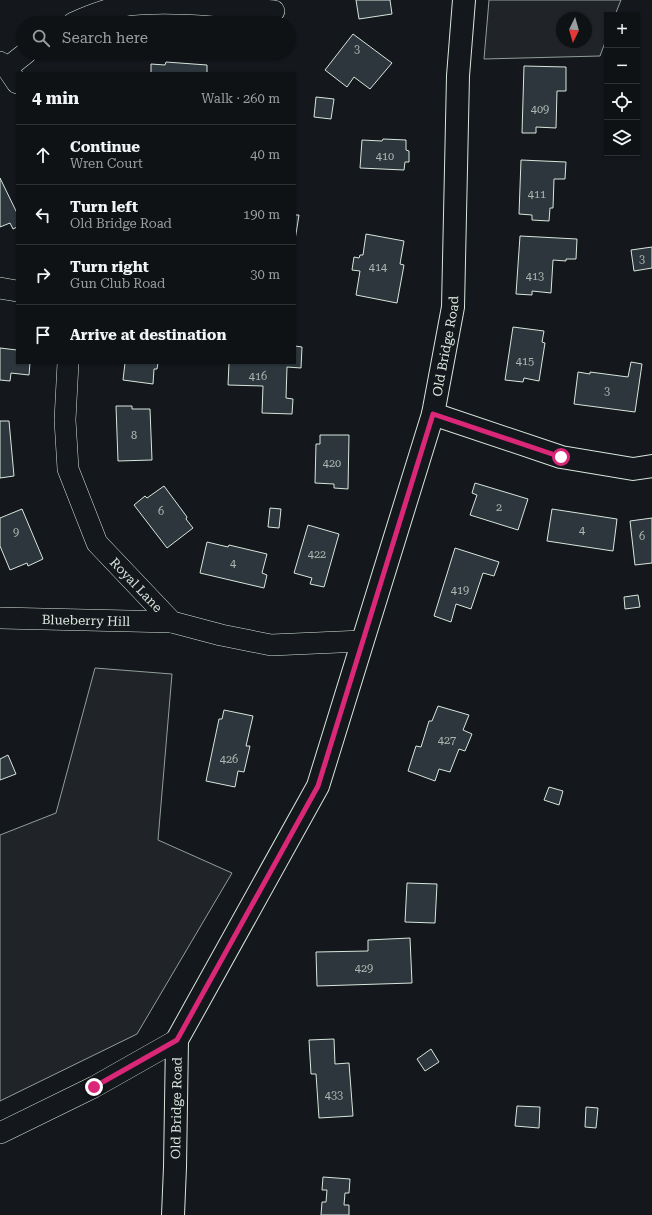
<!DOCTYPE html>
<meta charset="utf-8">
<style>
:root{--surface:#0f1215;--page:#1d2022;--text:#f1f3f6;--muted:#9b9ea0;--line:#2f3234}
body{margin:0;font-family:"Roboto Serif",serif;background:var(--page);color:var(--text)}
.controls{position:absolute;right:12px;top:12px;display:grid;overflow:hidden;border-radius:0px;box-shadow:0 1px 3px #0004}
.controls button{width:36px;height:36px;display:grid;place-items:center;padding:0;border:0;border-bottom:1px solid var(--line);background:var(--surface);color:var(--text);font:20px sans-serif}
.compass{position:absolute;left:556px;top:12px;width:36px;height:36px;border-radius:50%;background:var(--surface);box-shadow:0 1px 3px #0004;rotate:185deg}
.stop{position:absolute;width:12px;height:12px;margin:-9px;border:3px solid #db2777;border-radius:50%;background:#fff}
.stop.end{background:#db2777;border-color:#fff;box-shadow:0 1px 4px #0008}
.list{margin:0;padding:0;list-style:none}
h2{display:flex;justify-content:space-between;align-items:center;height:52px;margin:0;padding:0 16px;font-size:17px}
h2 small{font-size:13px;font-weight:400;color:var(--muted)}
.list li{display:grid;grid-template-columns:26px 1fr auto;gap:12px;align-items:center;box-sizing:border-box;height:60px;padding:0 16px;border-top:1px solid var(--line)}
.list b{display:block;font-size:15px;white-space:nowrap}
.list p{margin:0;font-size:13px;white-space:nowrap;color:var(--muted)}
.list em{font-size:13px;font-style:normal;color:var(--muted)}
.icon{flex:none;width:22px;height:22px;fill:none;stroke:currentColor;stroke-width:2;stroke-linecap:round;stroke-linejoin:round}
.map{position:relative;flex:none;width:652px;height:1215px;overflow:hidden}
.search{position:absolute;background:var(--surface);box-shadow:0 1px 3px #0004;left:16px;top:16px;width:280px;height:44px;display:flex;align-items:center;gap:10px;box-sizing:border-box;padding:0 14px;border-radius:22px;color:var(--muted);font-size:15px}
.panel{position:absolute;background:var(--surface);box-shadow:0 1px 3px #0004;left:16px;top:72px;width:280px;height:292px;border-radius:0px}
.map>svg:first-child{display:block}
.green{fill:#202428;stroke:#939e99;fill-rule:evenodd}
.building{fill:#2c363c;stroke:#d8e6dc}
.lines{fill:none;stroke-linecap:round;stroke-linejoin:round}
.street-casing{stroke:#d8e6dc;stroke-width:22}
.secondary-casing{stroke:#d8e6dc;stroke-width:24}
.street{stroke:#14181c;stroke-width:21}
.secondary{stroke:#14181c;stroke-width:22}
.route{stroke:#db2777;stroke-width:5}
.labels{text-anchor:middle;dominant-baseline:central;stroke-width:3;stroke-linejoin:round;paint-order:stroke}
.number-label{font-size:11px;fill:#adbab4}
.street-label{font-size:13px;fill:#d8e6dc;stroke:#14181c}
</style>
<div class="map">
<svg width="652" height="1215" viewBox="0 0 652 1215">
<rect width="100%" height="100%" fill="#14181c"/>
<!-- green -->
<path class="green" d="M489,0H621L615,15H607V37L600,56L484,59ZM562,18H586V42H562Z
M95,668L172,674L158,840L232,873L137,1034L0,1101V835L56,813Z"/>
<!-- building -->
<path class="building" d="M356,0H390L392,14L359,19Z
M353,34L392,63L370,89L354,77L347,87L325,70Z
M166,62L207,65V73H151V64L165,65Z
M524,66L566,67V91H557L556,128L536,127V133H522Z
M316,97L334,99L331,119L314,117Z
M383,139L406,140V150L409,151V162H405L404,170L360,168L362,140L382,141Z
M521,160L566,162L565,179H554L553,208H550L549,221L532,220V215L519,214Z
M0,178L17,213V227L13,229L10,223L0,227Z
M295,215H299L295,240Z
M366,234L404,241L400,264L404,265L397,303L356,295L360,271L352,270L354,257L359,258L360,255H363Z
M520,236L577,239L576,259H566V261L553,260L551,293L532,291V295L516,294Z
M652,247V268L634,271L631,250Z
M513,327L544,331L542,342L545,343L539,381L524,378L523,382L505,380Z
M295,346L302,347L301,368L287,367L286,398L293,399L292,414L262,413L263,386L228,385L229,363H295Z
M0,348L17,350V363H30L29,375L11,373L10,381L0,380Z
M631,362L642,364L635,412L574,404L578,372L590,374V372L628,377Z
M125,363H158L157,369H154L153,384L123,380Z
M116,406H132V409H150L152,460L118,461Z
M0,421H9L14,476L0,478Z
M320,435H349L348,489L334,488V484L315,483L316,444H320Z
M475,483L528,499L518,530L470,515L477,495L472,493Z
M164,486L187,517L186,519L193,528L167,548L134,505L145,496L147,498Z
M270,508L281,509L279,528L268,527Z
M22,509L43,559L28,566L27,563L10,570L0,546V518Z
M552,509L617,519L613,551L547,541Z
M652,518V563L635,565L630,521Z
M308,525L339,534L324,587L310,584L312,578L294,573Z
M207,542L228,547L229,545L267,554L262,573L267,575L264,588L200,573Z
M455,548L499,562L494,576L483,573L471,609L456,604L451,622L434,616Z
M638,595L640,607L625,609L624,597Z
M438,706L469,715L463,730L472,734L465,751L459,749L450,772L439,769L435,781L408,771L416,746L421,747L429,721H432Z
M224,710L253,716L246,746H250L244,772L238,771L235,787L206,781L219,719H222Z
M8,755L16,774L0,780V759Z
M549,787L563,791L559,805L544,800Z
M407,883L437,884L435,923L405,922Z
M410,938L412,983L317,986L316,952L368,951V940Z
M334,1039L335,1064L349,1063L353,1116L319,1118L316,1074H311L309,1040Z
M431,1049L439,1062L425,1071L417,1059Z
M517,1106L540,1107L539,1128L515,1126Z
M586,1107L598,1108L596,1128L585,1127Z
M323,1177L350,1179L349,1193H345L344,1205H349V1215H321L322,1202H326L327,1190H322Z"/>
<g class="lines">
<defs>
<g id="street">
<path d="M73,23C91,15 108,8 128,5C176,0 226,7 274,11"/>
<path d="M0,62L7,68L17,83"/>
<path d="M7,68L26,53"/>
<path d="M0,288L17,291"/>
<path id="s1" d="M68,363L65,420L68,469L97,543L172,622L221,635L271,645L362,641"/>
<path id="s2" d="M0,618L172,622"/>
<path d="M0,1133L94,1087L177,1040"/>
</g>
<g id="secondary">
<path d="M433,414L561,457L633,469L652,466"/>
<path id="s3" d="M173,1215L175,1167L177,1040L318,786L433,414L453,307L458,76L464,0"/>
</g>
</defs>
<!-- street casing -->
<use href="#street" class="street-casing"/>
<!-- secondary casing -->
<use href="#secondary" class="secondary-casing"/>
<!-- street -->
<use href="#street" class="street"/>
<!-- secondary -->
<use href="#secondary" class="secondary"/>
</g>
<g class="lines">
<!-- route -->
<path class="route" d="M94,1087L177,1040L318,786L433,414L561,457"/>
</g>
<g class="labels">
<!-- number labels -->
<g class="number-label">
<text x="357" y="49">3</text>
<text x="540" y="109">409</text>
<text x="385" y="156">410</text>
<text x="537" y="194">411</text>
<text x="642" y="259">3</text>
<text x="378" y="267">414</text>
<text x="535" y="276">413</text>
<text x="525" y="361">415</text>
<text x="258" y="376">416</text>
<text x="607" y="391">3</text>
<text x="134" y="435">8</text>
<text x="332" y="463">420</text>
<text x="499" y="507">2</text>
<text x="161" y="511">6</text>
<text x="582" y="530">4</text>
<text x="16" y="532">9</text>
<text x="642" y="536">6</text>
<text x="317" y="554">422</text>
<text x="233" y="563">4</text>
<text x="460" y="590">419</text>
<text x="447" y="740">427</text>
<text x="229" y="759">426</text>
<text x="364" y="968">429</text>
<text x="334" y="1095">433</text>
</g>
<!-- street labels -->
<g class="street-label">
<text stroke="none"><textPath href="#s3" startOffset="924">Old Bridge Road</textPath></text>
<text stroke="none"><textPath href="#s1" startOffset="243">Royal Lane</textPath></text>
<text stroke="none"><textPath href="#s2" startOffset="86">Blueberry Hill</textPath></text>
<text stroke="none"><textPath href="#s3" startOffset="107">Old Bridge Road</textPath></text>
</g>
</g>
</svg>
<div class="controls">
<button>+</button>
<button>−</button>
<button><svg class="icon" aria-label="locate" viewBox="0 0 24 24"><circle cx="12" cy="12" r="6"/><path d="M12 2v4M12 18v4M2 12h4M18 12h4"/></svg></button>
<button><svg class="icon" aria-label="layers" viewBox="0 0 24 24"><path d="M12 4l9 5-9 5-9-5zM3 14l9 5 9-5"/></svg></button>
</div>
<svg class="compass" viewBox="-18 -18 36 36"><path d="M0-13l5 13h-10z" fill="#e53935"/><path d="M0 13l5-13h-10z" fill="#9b9ea0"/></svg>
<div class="stop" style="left:561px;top:457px"></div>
<div class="stop end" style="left:94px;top:1087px"></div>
<div class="search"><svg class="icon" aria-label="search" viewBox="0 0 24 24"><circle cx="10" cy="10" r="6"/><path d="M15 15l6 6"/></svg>Search here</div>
<section class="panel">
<h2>4 min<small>Walk · 260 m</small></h2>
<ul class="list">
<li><svg class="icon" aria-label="ahead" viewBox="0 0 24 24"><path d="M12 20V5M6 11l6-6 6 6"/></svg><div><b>Continue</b><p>Wren Court</p></div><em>40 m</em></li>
<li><svg class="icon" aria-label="left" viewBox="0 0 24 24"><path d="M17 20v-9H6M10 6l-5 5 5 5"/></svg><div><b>Turn left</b><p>Old Bridge Road</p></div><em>190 m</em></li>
<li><svg class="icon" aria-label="right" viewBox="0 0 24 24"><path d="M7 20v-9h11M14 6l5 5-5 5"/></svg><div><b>Turn right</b><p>Gun Club Road</p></div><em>30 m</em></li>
<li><svg class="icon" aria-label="arrive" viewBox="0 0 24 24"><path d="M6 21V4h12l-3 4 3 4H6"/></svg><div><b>Arrive at destination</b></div></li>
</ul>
</section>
</div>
